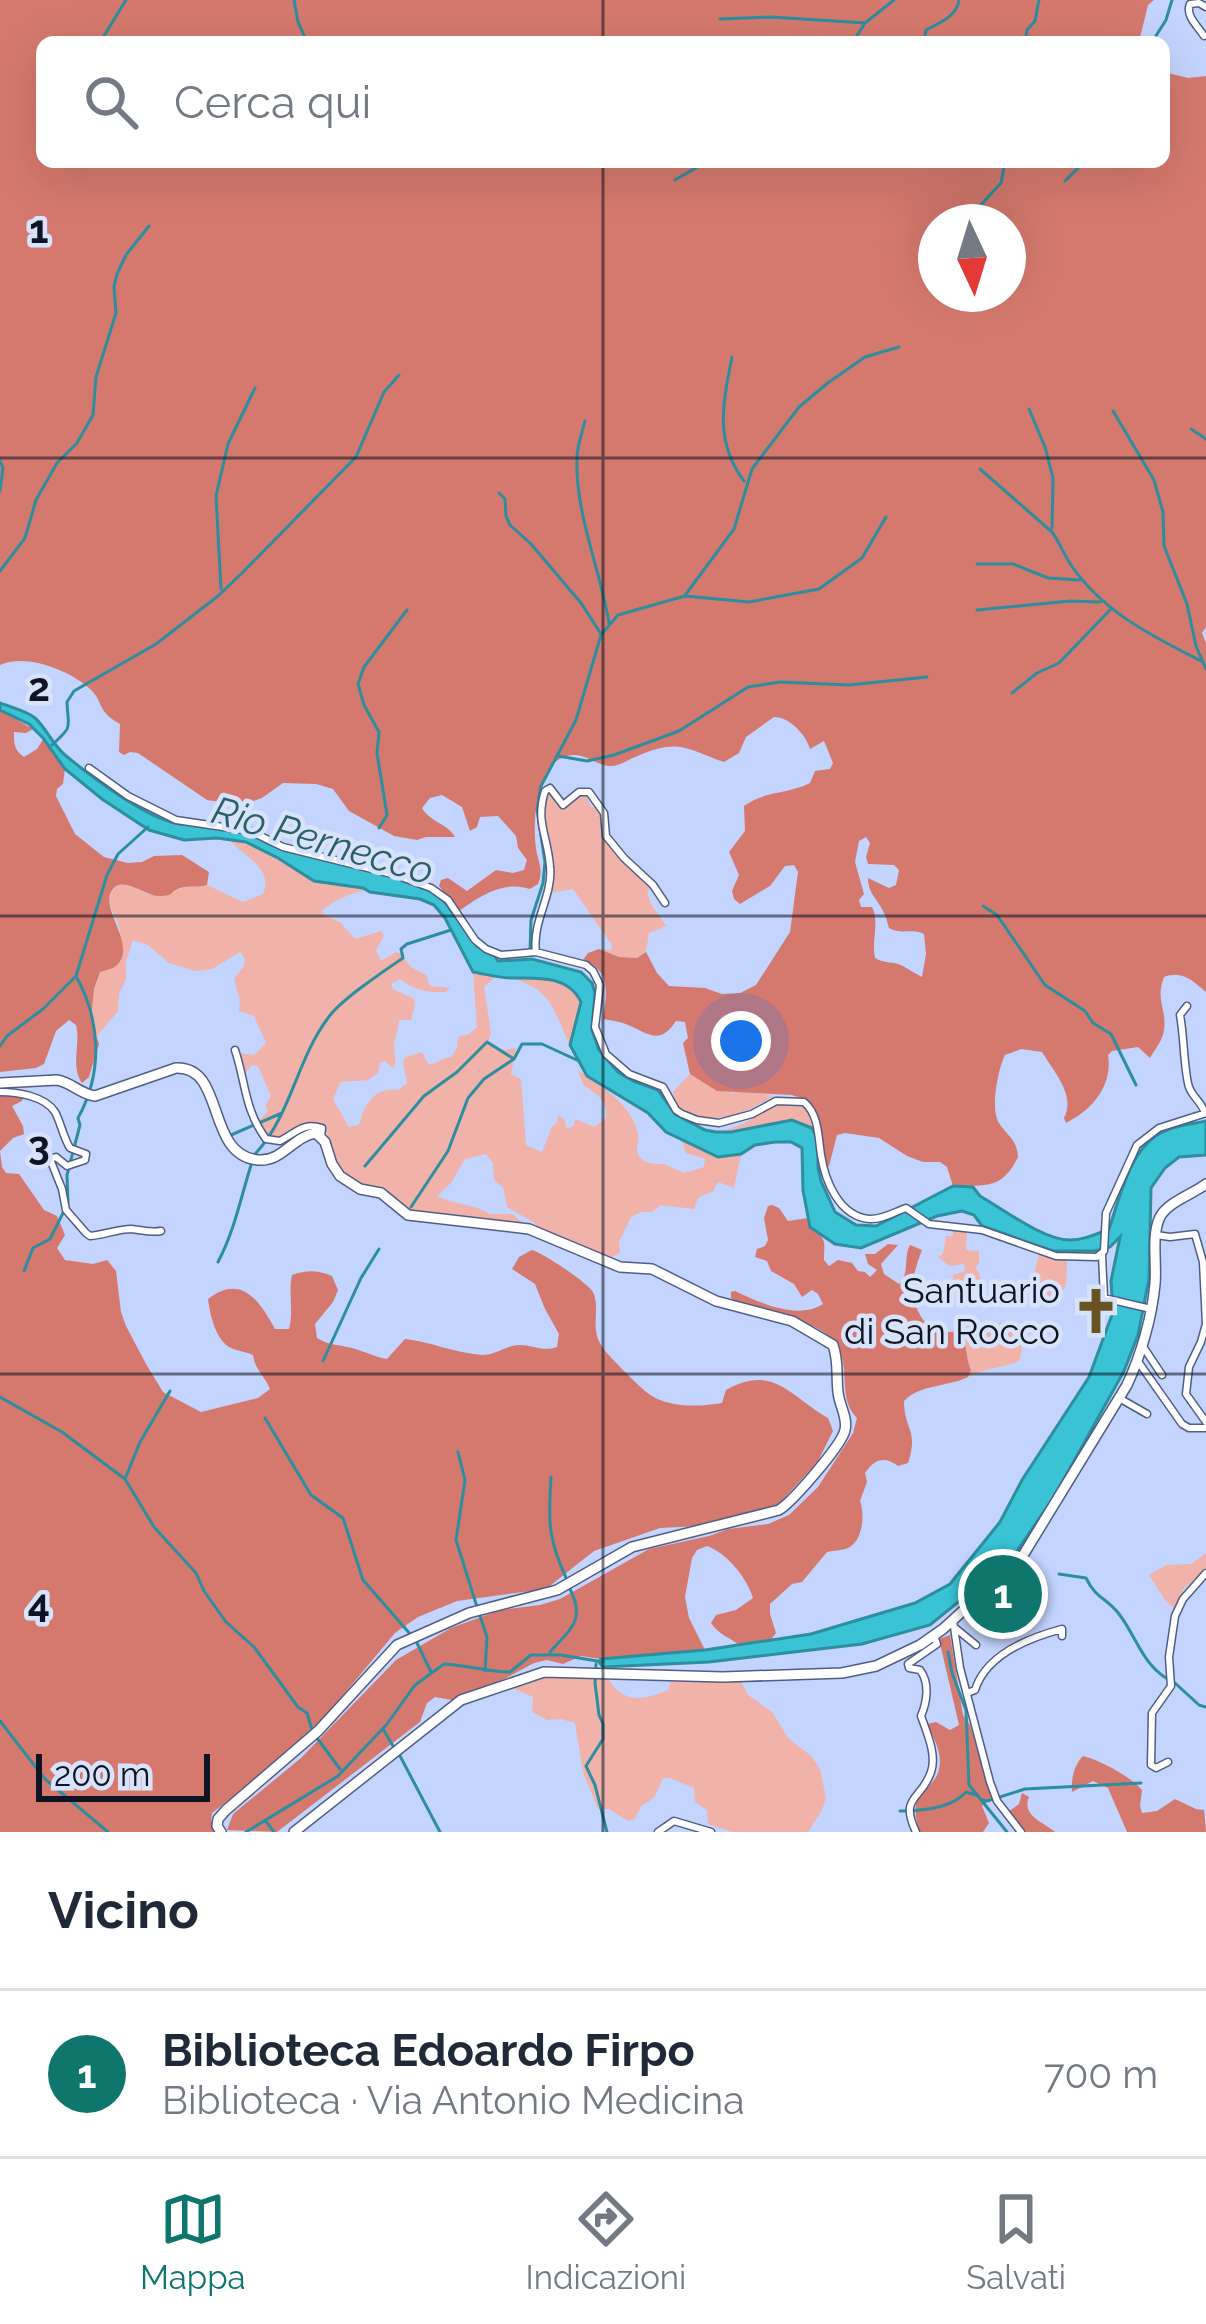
<!DOCTYPE html>
<html lang="it">
<meta charset="utf-8">
<style>
:root{--surface:#fff;--page:#f6f6f7;--text:#1f2937;--muted:#747a83;--line:#e0e1e3;--accent:#0f766e}
body{margin:0;font-family:Raleway,sans-serif;background:var(--page);color:var(--text)}
.compass{position:absolute;left:918px;top:204px;width:108px;height:108px;border-radius:50%;background:var(--surface);box-shadow:0 12px 48px #0002;rotate:176deg}
.scale{position:absolute;left:36px;bottom:30px;width:174px;box-sizing:border-box;padding-left:12px;border:6px solid #0e1422;border-top:0;font-size:33px;line-height:42px;white-space:nowrap;color:#0e1422;-webkit-text-stroke:9px #d7e2fb;paint-order:stroke}
.you{position:absolute;left:741px;top:1041px;width:42px;height:42px;margin:-30px;border:9px solid #fff;border-radius:50%;background:#1a73e8;box-shadow:0 0 0 18px #1a73e833}
.badge{display:grid;place-items:center;width:78px;height:78px;border-radius:50%;background:var(--accent);color:#fff;font-size:39px;font-weight:700}
.pin{position:absolute;translate:-50% -50%;border:6px solid #fff;box-shadow:0 3px 12px #0006}
.list{margin:0;padding:0;list-style:none}
h2{display:flex;justify-content:space-between;align-items:center;height:156px;margin:0;padding:0 48px;font-size:51px}
h2 small{font-size:39px;font-weight:400;color:var(--muted)}
.list li{display:grid;grid-template-columns:78px 1fr auto;gap:36px;align-items:center;box-sizing:border-box;height:168px;padding:0 48px;border-top:3px solid var(--line)}
.list b{display:block;font-size:45px;white-space:nowrap}
.list p{margin:0;font-size:39px;white-space:nowrap;color:var(--muted)}
.list em{font-size:39px;font-style:normal;color:var(--muted)}
.icon{flex:none;width:66px;height:66px;fill:none;stroke:currentColor;stroke-width:2;stroke-linecap:round;stroke-linejoin:round}
.map{position:relative;flex:none;width:1206px;height:1832px;overflow:hidden}
.search{position:absolute;background:var(--surface);box-shadow:0 12px 48px #0002;left:36px;right:36px;top:36px;height:132px;display:flex;align-items:center;gap:30px;box-sizing:border-box;padding:0 42px;border-radius:18px;color:var(--muted);font-size:45px}
.sheet{height:324px;background:var(--surface)}
nav{display:flex;justify-content:space-around;align-items:center;box-sizing:border-box;height:168px;border-top:3px solid var(--line);background:var(--surface);font-size:33px;color:var(--muted)}
nav a{display:grid;justify-items:center;gap:6px}
nav .on{color:var(--accent)}
.map>svg:first-child{display:block}
.green{fill:#f0b2a9}
.forest{fill:#d5796e;fill-rule:evenodd}
.water{fill:#39c3d5;stroke:#2c8e9f;stroke-width:3}
.lines{fill:none;stroke-linecap:round;stroke-linejoin:round}
.stream{stroke:#2c8e9f;stroke-width:3}
.minor-casing{stroke:#515e83;stroke-width:9}
.major-casing{stroke:#515e83;stroke-width:12}
.minor{stroke:#fff;stroke-width:6}
.major{stroke:#fff;stroke-width:9}
.grid{fill:none;stroke:#0e1422;stroke-width:3;stroke-opacity:0.55}
.labels{text-anchor:middle;dominant-baseline:central;stroke-width:9;stroke-linejoin:round;paint-order:stroke}
.poi-label{font-size:36px;fill:#0e1422;stroke:#d7e2fb;text-anchor:end}
.water-label{font-size:39px;font-style:italic;fill:#2a6068;stroke:#d7e2fb}
.grid-label{font-size:39px;text-anchor:middle;font-weight:bold;fill:#0e1422;stroke:#d7e2fb;stroke-width:9;stroke-linejoin:round;paint-order:stroke}
</style>
<div class="map">
<svg width="1206" height="1832" viewBox="0 0 1206 1832">
<rect width="100%" height="100%" fill="#c3d4fe"/>
<!-- green -->
<path class="green" d="M549,790L565,806L585,793L591,807H598L603,815L604,838L653,886L647,892L651,904L666,926L649,933L646,951L638,958L620,957L599,949L611,950L612,945L573,889L549,893L551,883L542,820L546,792Z
M230,841C261,841 277,864 304,874C322,882 344,885 364,888L365,891C353,891 331,903 322,910L324,915L340,922L355,939L381,931L384,936L376,950L381,961L396,952L401,954L411,967L426,975L430,986L450,988L446,992C428,993 414,990 400,979L391,984L393,989L414,999L415,1004L411,1020H399C399,1029 394,1038 394,1048C394,1057 398,1059 393,1068L385,1061L380,1063L378,1073L368,1080L341,1082L334,1096V1101L349,1127L359,1125C364,1104 374,1087 398,1090L407,1083L403,1062L406,1057L422,1052L428,1064C437,1065 442,1057 451,1057L457,1048L458,1037L469,1034L477,1027L473,972L496,976L484,987L491,1033L488,1041L503,1050L516,1048L511,1074L521,1079L526,1145L542,1152L552,1127L557,1123L558,1115L565,1120L566,1127L570,1128L574,1125L575,1119L594,1127L606,1118C608,1098 595,1094 583,1084L578,1070C601,1086 633,1105 638,1135C640,1141 635,1148 638,1154C642,1164 656,1164 664,1164L684,1173L704,1167L705,1159L686,1153L682,1141L718,1157L741,1154L734,1188L718,1182L713,1191L698,1198L694,1209L661,1205L652,1212H641L631,1217L619,1242L620,1253L610,1258L543,1232L533,1222L507,1207L503,1187L494,1180L493,1163L486,1154L465,1159L451,1183L437,1196C454,1205 475,1204 490,1214H512L522,1222C490,1220 440,1223 411,1210C399,1205 392,1193 380,1189C364,1184 351,1183 340,1168C330,1155 331,1139 323,1125C300,1119 291,1137 271,1139L257,1123L268,1111L265,1106L271,1096L258,1066L252,1065L246,1072L243,1070L238,1053L254,1055L266,1043L254,1016L239,1011L240,1000L234,979C240,970 251,963 240,952L212,969L196,971L169,963L148,945L133,940L126,961V979L119,994L118,1011L97,1036C87,1021 93,988 100,972L108,969C111,958 121,942 120,931C119,917 99,899 116,887C127,879 140,892 152,895C165,897 167,893 179,889C188,885 198,888 207,885L243,902L263,894C274,870 245,856 230,841Z
M525,977C542,978 583,981 580,1006C578,1018 572,1032 570,1045C553,1011 554,991 512,978Z
M690,1074L714,1088L732,1093L748,1091L773,1096C740,1117 713,1127 677,1107L673,1092Z
M787,1102L805,1106L818,1140L761,1126L721,1132L745,1123L770,1107Z
M953,1228L967,1230L966,1250L979,1251V1264L975,1266L985,1286L962,1295L954,1284L952,1286L955,1291L951,1293L946,1292L943,1287L953,1282V1275L965,1271L964,1264L950,1266L938,1257L943,1254L946,1236H953Z
M1039,1254L1067,1260L1066,1285L1057,1301L1028,1298Z
M1006,1322L1014,1323C1021,1333 1024,1350 1019,1361C1002,1368 983,1368 968,1377L971,1370C965,1357 968,1344 960,1333L950,1331C967,1323 988,1328 1006,1322Z
M1206,1553V1571L1182,1590L1184,1595L1175,1609L1165,1600L1149,1575L1166,1565L1191,1564Z
M552,1676L608,1678C623,1705 644,1700 668,1690L671,1681L741,1682L748,1695L772,1712L788,1738L811,1756L820,1769L826,1798L821,1812L808,1832H732L708,1824L707,1810L695,1802L694,1788L670,1778H663L654,1798L641,1806L635,1819L628,1821L609,1809H598L583,1772L575,1723L561,1719L547,1720L532,1712L533,1697L512,1688L535,1678Z"/>
<!-- forest -->
<path class="forest" d="M0,0H1154L1148,5L1139,42H42V162H1164V72L1188,78L1206,76V627L1202,633L1206,643V992C1193,981 1182,970 1164,977C1155,1000 1167,1009 1164,1030C1163,1040 1155,1049 1150,1058L1138,1047L1112,1051L1108,1055C1113,1086 1092,1110 1066,1123L1064,1118C1076,1095 1054,1072 1042,1052L1021,1049L1005,1055C998,1069 990,1109 999,1123C1008,1137 1017,1139 1018,1157C1002,1190 986,1185 953,1186L947,1167L940,1162H923L907,1156L879,1138L845,1133L837,1135L829,1166L825,1165L820,1126L810,1102L792,1095L717,1091L690,1074L683,1043L688,1038L685,1022L676,1021C658,1048 646,1031 623,1023C617,1021 609,1020 603,1019C607,993 611,970 583,960L588,953L599,949L619,957L637,958L646,952L657,973L669,986L705,988L722,994L740,993L756,985L790,932L798,872L794,865L785,866L770,886L740,904L734,899L732,891L739,875L729,852L745,831L744,806C767,790 785,795 810,783L815,771L830,769L833,763L824,741L810,749C806,735 790,717 774,717L746,737L739,753L724,762C684,748 679,738 635,757C627,760 619,767 609,766C597,765 587,755 574,755C536,756 532,821 536,848C538,863 544,869 538,884L530,889C505,880 479,896 459,911L439,886L441,880L448,878L467,891L496,870L513,873L524,870L527,860L518,848L516,836L498,816L480,817L477,827L470,831L462,807L442,795L430,798L422,808C430,822 448,824 455,837H426L417,840L394,836L349,811L333,789L316,784L283,783L262,798L242,805L207,800L138,753L130,752L124,755L119,752L120,724C95,710 105,702 89,688C70,671 26,653 0,665ZM936,222H1008V294H936ZM866,837L870,843L866,857L868,864L894,865L899,870L896,885L889,888L868,878C868,894 878,899 884,913C887,918 887,923 889,928C900,935 912,928 924,934L926,954L922,977C915,973 909,970 903,966C894,961 884,964 875,958C871,941 880,922 872,907H861L859,900L864,894L855,862L859,841Z
M0,710L33,729L26,733L14,732C14,744 14,750 24,757L37,749L44,738L65,769L63,784L57,789L56,796L75,834L104,857L128,863L142,862L154,856L182,855L209,872L207,885C198,888 188,885 180,888C167,893 176,895 162,896C146,898 121,872 111,892C101,910 137,946 117,965C113,969 106,970 100,972L94,989L91,1019L99,1044L89,1077L82,1083C70,1065 81,1045 76,1025L69,1020L56,1031L44,1064L36,1068L0,1072Z
M0,1094L24,1096L22,1101L12,1106L23,1126L24,1134L13,1138L0,1151L2,1167L6,1173L19,1174L44,1210L57,1216L65,1235L57,1248L65,1260L93,1264L107,1260L116,1271L121,1312L126,1326L146,1364L163,1392L201,1412L258,1398L270,1389C265,1376 255,1370 253,1355C246,1352 238,1351 231,1348C216,1341 210,1315 208,1299C241,1273 260,1301 275,1329H289C294,1311 288,1293 292,1275C307,1270 317,1270 332,1276L338,1290L333,1302L315,1324L317,1338C329,1345 334,1344 347,1347C361,1349 373,1357 387,1359L405,1339C432,1342 454,1353 482,1355C495,1355 505,1346 519,1345C534,1345 542,1352 557,1347L559,1334L545,1309L535,1284L512,1269L519,1257L532,1250C543,1253 588,1283 593,1292C600,1307 592,1324 598,1339C602,1350 613,1359 621,1368C630,1376 639,1387 649,1394C668,1408 700,1407 722,1403L726,1390C774,1363 791,1397 828,1418L833,1431L818,1461L778,1505L700,1526L660,1528L594,1551L546,1589L457,1601L418,1617L395,1633L319,1724L295,1749L212,1813L211,1820L217,1832H0Z
M772,1205L779,1208L788,1221L808,1218L810,1227C828,1240 824,1241 824,1260L829,1266L838,1260L852,1263L858,1271L865,1272L870,1277L877,1270L868,1264L865,1254H875L888,1244L898,1245L881,1264L884,1274L899,1284C910,1274 903,1258 910,1245L922,1250C916,1265 913,1278 910,1293C916,1306 923,1329 940,1332C947,1333 953,1331 960,1333C968,1344 965,1357 971,1370L968,1377C948,1387 920,1384 904,1401C904,1430 919,1429 908,1463L898,1466C884,1456 875,1459 865,1473L867,1482L860,1501C865,1514 863,1541 848,1548C841,1551 834,1550 827,1552L802,1582L792,1584L770,1604V1614L776,1633L770,1641L741,1646C730,1638 718,1634 711,1623L716,1615L736,1610L753,1598C747,1578 727,1553 707,1546L697,1550L692,1558L685,1597L689,1618L705,1650L601,1659L581,1656L563,1664L547,1660L534,1663L495,1684L452,1700L435,1697L427,1703L420,1722L277,1832L227,1830L233,1814L301,1758L396,1660L451,1628L500,1610L540,1605L560,1599L649,1549L709,1536L728,1529L768,1524L789,1515L818,1487L853,1433L857,1418C837,1398 851,1368 837,1345C817,1315 760,1316 731,1298V1292L735,1291C762,1304 798,1320 823,1304L818,1294L812,1290L802,1297L794,1284L771,1271L767,1261L755,1257L757,1249L765,1246L768,1240L764,1218L768,1206Z
M950,1635L963,1715L970,1725L990,1788L991,1798L982,1806L989,1823L983,1832H920C903,1785 940,1794 940,1761C940,1748 932,1735 927,1724L936,1722L950,1730L959,1725L939,1639Z
M1083,1756C1100,1760 1131,1777 1142,1790L1140,1806L1142,1813L1157,1811L1175,1799L1196,1809L1204,1810L1206,1832H1127L1108,1788L1093,1781L1072,1792C1071,1779 1074,1765 1083,1756Z
M1022,1793L1029,1797C1021,1816 1044,1822 1055,1832H1024L1008,1812L1019,1804Z"/>
<!-- water -->
<path class="water" d="M0,703C10,707 27,711 35,718C46,728 53,745 65,755C89,775 158,828 187,824L250,832L269,844L287,851L397,878L433,892L445,902L477,946L495,956L498,961L532,959L581,972L592,983L595,993L592,1030L599,1050L618,1072L633,1081L658,1090L675,1114L705,1130L716,1132H731L792,1120L812,1128L818,1140V1168L821,1181L835,1212L856,1225L876,1226L953,1186L973,1187L980,1196C1003,1209 1043,1240 1070,1240C1084,1240 1096,1234 1109,1229C1121,1195 1130,1144 1167,1130C1179,1125 1193,1124 1206,1121V1155L1179,1157L1165,1168L1151,1188L1149,1279L1138,1335L1124,1371L1054,1497L1017,1551L973,1590L930,1625L862,1644L709,1662L603,1667L599,1662L601,1659L705,1650L811,1634L915,1603L950,1584L1000,1522L1022,1480L1089,1377L1113,1312L1111,1281L1120,1237L1110,1247L1095,1251H1053L982,1226L974,1215L962,1211L937,1216L861,1248L835,1244L810,1227L803,1190L802,1148L791,1142H775L755,1145L741,1154L718,1157L666,1132L648,1113L587,1076L570,1045L581,1002C568,975 537,978 512,978C499,978 485,974 473,972L445,918L434,905L420,899L370,892L363,888L314,881L278,858L246,842L217,838L184,840L149,830L102,799L65,769L43,738L29,724L0,710Z"/>
<g class="lines">
<!-- stream -->
<path class="stream" d="M294,0L298,22L307,42
M720,19L771,17L865,23
M102,39L126,0
M853,42L865,23L894,0
M924,42L926,30C940,23 957,16 959,0
M1025,42L1027,30L1035,21L1039,0
M1152,42L1166,20L1172,0
M675,180L706,162
M1065,181L1084,162
M965,222L1001,183L1005,162
M732,357C723,403 714,441 744,481
M1029,409L1045,447L1053,478L1052,528
M1113,411L1154,480L1163,512L1164,546L1187,604L1196,646L1206,669
M585,421C582,433 577,446 577,458C575,514 600,568 609,623
M1191,429L1206,439
M0,461L3,468L0,491
M980,469L1052,532C1060,543 1064,555 1071,565C1103,612 1152,636 1201,661
M499,493L505,499L506,516L510,525L531,544L581,603L601,634
M977,564H1013L1048,578L1080,580
M0,571L25,538L36,500L57,463L77,443L93,415L96,377L116,313L114,287L117,274L126,255L149,226
M221,589L216,496L228,444L255,388
M686,594L734,529L752,469L799,407L829,382L865,357L899,347
M977,610L1070,601L1100,602
M1012,693L1037,673L1059,663L1110,610
M52,745C74,725 68,729 67,702L74,691L156,644L218,596L242,573L356,457L384,392L399,375
M558,756L587,761L614,755L679,731L748,687L780,682L849,685L927,677
M379,828L387,815L377,753L379,732L364,705L358,684L364,667L407,610
M983,906L997,915L1045,985L1085,1011L1093,1023L1111,1034L1136,1085
M530,951L531,920L543,883L545,862L537,809L541,786L576,720L601,635L618,615L685,596L749,602L819,589L862,558L886,517
M0,1046L7,1036L43,1009L76,976L107,875L118,854L148,827
M231,1135L282,1113
M256,1153C291,1115 297,1059 328,1018C340,1000 384,971 403,958L401,949L407,944L451,930
M365,1166L424,1096L457,1072L487,1042L514,1059
M411,1207L448,1151L468,1098L484,1079L514,1059L522,1044H542L579,1061
M218,1262C235,1230 241,1196 252,1162
M24,1271L33,1248L50,1239L68,1203L67,1175L80,1125L78,1118C103,1073 101,1021 76,976
M323,1361L361,1278L379,1249
M0,1397L62,1432L125,1479L154,1527L196,1573L204,1591L226,1622L254,1647L298,1707L307,1713L312,1730
M265,1418L311,1495L343,1518L363,1580L411,1635
M458,1452L465,1480L456,1540L477,1607
M551,1477C548,1522 548,1539 567,1580
M125,1479L140,1442L170,1391
M1059,1574L1086,1578C1096,1599 1107,1598 1119,1614C1136,1636 1142,1663 1166,1678
M480,1616L487,1637L485,1671
M417,1643L431,1672
M550,1652C570,1629 586,1621 570,1589
M948,1652L952,1673L966,1710L969,1785L1007,1832
M596,1664L595,1683L599,1715L603,1724V1739L586,1766L595,1785L607,1832
M1175,1683L1199,1705L1206,1707
M0,1721L45,1779L108,1832
M383,1729L393,1746
M317,1738L340,1769
M399,1754L440,1832
M983,1800L987,1801L1025,1789L1141,1783
M900,1811C921,1811 952,1808 966,1792L976,1795
M265,1820L274,1832
M246,1832L338,1776L387,1724L415,1685L444,1664C467,1665 488,1672 510,1672L531,1655H561L603,1662"/>
<defs>
<path id="minor" d="M1204,36C1198,26 1185,16 1190,4L1199,3L1206,7
M89,768L128,796L176,820L250,831L283,847L396,875L431,888L448,900L475,940L486,949L501,955L536,952L586,965L593,971L600,985L595,1027L606,1054L629,1074L663,1087L676,1110L682,1114L697,1120L719,1123L752,1114L776,1101L804,1102C819,1115 818,1136 821,1155C825,1181 839,1216 869,1219C882,1220 894,1212 906,1208L929,1224L982,1230L1056,1256L1097,1257L1104,1251L1106,1213L1137,1145L1159,1128L1206,1113
M536,952C532,921 553,896 550,867C548,836 535,822 545,791L550,788L563,805L579,792H589L604,813L606,836L624,858L653,885L665,903
M1187,1006L1180,1015C1184,1035 1184,1072 1189,1087C1193,1098 1201,1101 1205,1113
M235,1050C246,1083 244,1109 266,1139L280,1141C296,1133 302,1122 322,1128L321,1136
M0,1092C17,1092 45,1096 55,1112C61,1123 63,1137 70,1148L86,1154L85,1160L67,1166L56,1157L50,1159L62,1189L66,1210L86,1233L90,1236C104,1235 118,1229 131,1229C142,1230 150,1233 161,1231
M1156,1235L1170,1237L1195,1234L1203,1262L1206,1324L1201,1342L1189,1367L1186,1394L1206,1422
M1102,1255L1104,1298L1151,1309
M1144,1348L1162,1375
M1137,1360L1182,1424L1189,1428H1206
M1119,1398L1147,1414
M953,1620L960,1668L990,1782L997,1801L1021,1832
M954,1627L976,1645
M967,1693L975,1690C986,1655 1028,1638 1062,1629V1636
M1168,1762L1156,1768L1151,1765L1152,1713L1171,1686L1169,1657L1175,1616L1183,1599L1206,1573
M658,1832L674,1821L711,1832
M916,1832C899,1796 921,1801 931,1772C937,1755 927,1733 921,1716C927,1702 930,1683 920,1670L909,1668L908,1664L937,1644L934,1636"/>
<path id="major" d="M0,1083L57,1080C71,1082 80,1094 95,1096L176,1068C226,1066 205,1155 258,1160C283,1162 293,1136 316,1133L325,1142L332,1164L340,1176L360,1189L381,1193L408,1215L529,1229L620,1267L652,1269L716,1301L792,1321L833,1345C839,1362 836,1375 838,1392C839,1405 848,1417 845,1430C842,1445 792,1502 779,1510L632,1547L557,1590L469,1613L397,1645L318,1731L226,1810L218,1819L217,1826L221,1832
M294,1832L461,1700L544,1672L723,1677L842,1673L876,1666L920,1645L943,1629L1022,1557L1127,1385C1141,1355 1152,1317 1155,1284C1157,1264 1151,1235 1160,1217C1168,1202 1193,1194 1206,1184"/>
</defs>
<!-- minor casing -->
<use href="#minor" class="minor-casing"/>
<!-- major casing -->
<use href="#major" class="major-casing"/>
<!-- minor -->
<use href="#minor" class="minor"/>
<!-- major -->
<use href="#major" class="major"/>
</g>
<!-- grid -->
<path class="grid" d="M603,0V42M603,162V1832M0,458H1206M0,916H1206M0,1374H1206"/>
<!-- icons -->
<defs>
<symbol id="church-bare" viewBox="-9 -9 18 18"><path d="M-1.2-6h2.4v3.5h3.3v2.4h-3.3V6h-2.4V-.1h-3.3v-2.4h3.3Z" fill="#675422" stroke="#d7e2fb" stroke-width="2.5" paint-order="stroke"/></symbol>
</defs>
<g fill-rule="evenodd">
<use href="#church-bare" x="1063" y="1278" width="66" height="66"/>
</g>
<g class="labels">
<!-- poi labels -->
<g class="poi-label">
<text x="1060" y="1290">Santuario<tspan x="1060" dy="41">di San Rocco</tspan></text>
</g>
<!-- water labels -->
<g class="water-label">
<text transform="translate(323 840) rotate(16)">Rio Pernecco</text>
</g>
</g>
<g class="grid-label">
<text x="39" y="243">1</text>
<text x="39" y="701">2</text>
<text x="39" y="1159">3</text>
<text x="39" y="1617">4</text>
</g>
</svg>
<svg class="compass" viewBox="-18 -18 36 36"><path d="M0-13l5 13h-10z" fill="#e53935"/><path d="M0 13l5-13h-10z" fill="#747a83"/></svg>
<div class="scale">200 m</div>
<div class="you"></div>
<div class="pin badge" style="left:1003px;top:1594px">1</div>
<div class="search"><svg class="icon" aria-label="search" viewBox="0 0 24 24"><circle cx="10" cy="10" r="6"/><path d="M15 15l6 6"/></svg>Cerca qui</div>
</div>
<section class="sheet">
<h2>Vicino<small></small></h2>
<ul class="list">
<li><span class="badge">1</span><div><b>Biblioteca Edoardo Firpo</b><p>Biblioteca · Via Antonio Medicina</p></div><em>700 m</em></li>
</ul>
</section>
<nav>
<a class="on"><svg class="icon" aria-label="map" viewBox="0 0 24 24"><path d="M3 6l6-2 6 2 6-2v14l-6 2-6-2-6 2zM9 4v14M15 6v14"/></svg>Mappa</a>
<a><svg class="icon" aria-label="directions" viewBox="0 0 24 24"><path d="M12 3l9 9-9 9-9-9zM9 14v-3h6M13 9l2 2-2 2"/></svg>Indicazioni</a>
<a><svg class="icon" aria-label="saved" viewBox="0 0 24 24"><path d="M7 4h10v16l-5-4-5 4z"/></svg>Salvati</a>
</nav>
